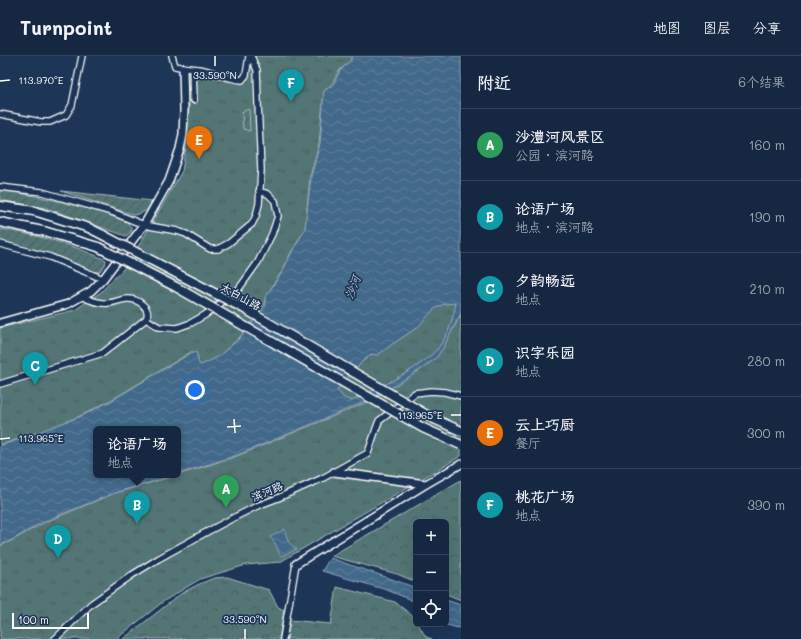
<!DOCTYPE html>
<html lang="zh">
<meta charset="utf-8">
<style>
:root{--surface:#162841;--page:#1f3048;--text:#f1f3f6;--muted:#9ea6b1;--line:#35445a;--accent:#8c9099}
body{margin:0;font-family:Mali,"LXGW WenKai TC",sans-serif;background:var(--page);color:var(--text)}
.controls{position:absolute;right:12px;bottom:12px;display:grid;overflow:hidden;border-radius:6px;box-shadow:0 4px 16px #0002}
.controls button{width:36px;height:36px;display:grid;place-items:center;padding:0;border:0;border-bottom:1px solid var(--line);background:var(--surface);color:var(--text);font:20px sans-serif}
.scale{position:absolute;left:12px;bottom:10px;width:77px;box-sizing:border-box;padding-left:4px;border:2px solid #fff;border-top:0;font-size:11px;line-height:14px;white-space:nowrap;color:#fff;-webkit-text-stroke:3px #1d3557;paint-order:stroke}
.you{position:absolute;left:195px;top:334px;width:14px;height:14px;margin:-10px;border:3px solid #fff;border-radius:50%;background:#1a73e8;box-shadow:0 0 0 6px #1a73e833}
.badge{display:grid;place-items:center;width:26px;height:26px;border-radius:50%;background:var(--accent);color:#fff;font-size:13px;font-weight:700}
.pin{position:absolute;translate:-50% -33px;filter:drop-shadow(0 1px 2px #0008)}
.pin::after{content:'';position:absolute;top:21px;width:14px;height:12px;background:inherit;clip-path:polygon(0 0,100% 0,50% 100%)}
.popup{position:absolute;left:93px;top:370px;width:88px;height:52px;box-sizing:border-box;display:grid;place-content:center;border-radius:6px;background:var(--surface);filter:drop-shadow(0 1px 3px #0005);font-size:13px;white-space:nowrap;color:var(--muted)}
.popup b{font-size:15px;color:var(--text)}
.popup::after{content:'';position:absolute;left:50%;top:100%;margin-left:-8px;border:8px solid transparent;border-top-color:var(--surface)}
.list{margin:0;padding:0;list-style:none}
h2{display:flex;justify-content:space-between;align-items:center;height:52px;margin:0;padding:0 16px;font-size:17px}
h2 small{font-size:13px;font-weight:400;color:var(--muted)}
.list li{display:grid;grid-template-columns:26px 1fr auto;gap:12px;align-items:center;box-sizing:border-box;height:72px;padding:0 16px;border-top:1px solid var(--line)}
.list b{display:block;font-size:15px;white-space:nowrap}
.list p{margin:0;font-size:13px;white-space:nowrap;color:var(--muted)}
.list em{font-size:13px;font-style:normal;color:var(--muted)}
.icon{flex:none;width:22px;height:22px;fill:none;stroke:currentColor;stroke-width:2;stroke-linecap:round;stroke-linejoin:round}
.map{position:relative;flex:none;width:461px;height:583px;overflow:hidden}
header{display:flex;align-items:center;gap:24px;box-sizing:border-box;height:56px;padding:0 20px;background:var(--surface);border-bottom:1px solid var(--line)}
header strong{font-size:19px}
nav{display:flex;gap:22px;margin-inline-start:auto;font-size:14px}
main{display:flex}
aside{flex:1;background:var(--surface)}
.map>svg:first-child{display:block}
.forest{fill:url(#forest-crowns);stroke:#a9baba}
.park{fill:url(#park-tufts);stroke:#a9baba}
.garden{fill:url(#garden-furrows);stroke:#a9baba}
.water{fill:url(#water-waves);stroke:#8ea5b9;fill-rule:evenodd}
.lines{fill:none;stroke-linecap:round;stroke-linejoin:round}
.minor-casing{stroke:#fff;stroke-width:8}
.tertiary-casing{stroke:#fff;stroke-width:10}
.secondary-casing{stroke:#fff;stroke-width:11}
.minor{stroke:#1d3557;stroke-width:5.5}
.tertiary{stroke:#1d3557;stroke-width:7}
.secondary{stroke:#1d3557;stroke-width:8}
.secondary-bridge-casing{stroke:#fff;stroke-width:11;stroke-linecap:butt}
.secondary-bridge{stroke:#1d3557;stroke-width:8}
.ticks{fill:none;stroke:#fff;stroke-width:1.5}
.labels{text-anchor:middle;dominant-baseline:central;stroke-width:3.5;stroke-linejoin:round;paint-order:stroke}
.street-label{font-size:11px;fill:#fff;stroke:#1d3557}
.water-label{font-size:12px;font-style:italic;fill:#b4c3d0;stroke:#1d3557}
.ticks-label{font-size:10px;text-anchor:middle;fill:#fff;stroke:#1d3557;stroke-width:3.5;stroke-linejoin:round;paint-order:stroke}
</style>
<header>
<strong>Turnpoint</strong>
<nav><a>地图</a><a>图层</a><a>分享</a></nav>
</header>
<main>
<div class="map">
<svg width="461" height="583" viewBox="0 0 461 583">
<defs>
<pattern id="forest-crowns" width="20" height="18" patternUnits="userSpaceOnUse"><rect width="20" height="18" fill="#537575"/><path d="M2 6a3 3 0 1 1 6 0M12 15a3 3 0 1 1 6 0" fill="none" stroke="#4f5c5c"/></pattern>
<pattern id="park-tufts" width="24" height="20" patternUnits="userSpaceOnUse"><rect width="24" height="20" fill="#537575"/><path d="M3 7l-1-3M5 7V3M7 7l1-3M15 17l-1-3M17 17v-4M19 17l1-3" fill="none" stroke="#4f5c5c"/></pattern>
<pattern id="garden-furrows" width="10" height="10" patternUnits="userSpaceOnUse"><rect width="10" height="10" fill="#537575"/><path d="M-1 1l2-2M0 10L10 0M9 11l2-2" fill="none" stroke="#4f5c5c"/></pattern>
<pattern id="water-waves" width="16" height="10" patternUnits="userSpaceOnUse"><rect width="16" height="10" fill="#43698a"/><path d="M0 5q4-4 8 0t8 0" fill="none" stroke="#5f809c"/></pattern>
</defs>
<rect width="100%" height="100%" fill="#1d3557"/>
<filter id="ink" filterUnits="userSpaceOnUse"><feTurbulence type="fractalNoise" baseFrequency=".025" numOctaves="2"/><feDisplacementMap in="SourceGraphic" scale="8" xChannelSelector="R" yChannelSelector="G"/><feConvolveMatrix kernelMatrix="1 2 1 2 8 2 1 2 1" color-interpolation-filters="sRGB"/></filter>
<g filter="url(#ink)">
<!-- forest -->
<path class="forest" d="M461,424V544L446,538V466H416V526L397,518L331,500Z
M227,521L269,534L278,551L284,554L279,583H123L182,537L197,529L214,522Z
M337,531L395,546L415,562L416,568H418L426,581L432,583H287L290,564L331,568Z"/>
<!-- park -->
<path class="park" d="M251,0H351V4L339,15L332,28L324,35L319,88L310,121L305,173L288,202L282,215L265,242V249L239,282L218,301L201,309L199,308L196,296H191L113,343L80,360L42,375L0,389V272L75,254L101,236L124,212L141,186L182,115L187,84L189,49L188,17H199L226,25L242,27L248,23Z
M457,247C453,261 450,275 442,287C425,312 379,331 352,345L344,342L337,334L362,306L372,298L378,299L391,289L418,271L433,253L444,248Z
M461,258V400L280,506L246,509L200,523L164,545L116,583H0V490L13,484L43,467L115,437L178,419L237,400L365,347L396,329L420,314L436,302L443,292Z"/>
<!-- garden -->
<path class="garden" d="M248,53L249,54L250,75L243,73L242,56Z
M0,134C42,140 82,150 123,164L127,166L132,173L131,176L126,180L46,152L0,144Z
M61,135L152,145C148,155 144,157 134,159Z
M0,173C38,179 71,188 106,204L105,209L99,216H94L48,197L0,185Z"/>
<!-- water -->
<path class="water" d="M352,0H461V257L443,292L436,302L420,314L396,329L364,346L283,380L237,399L178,418V373H96V419H174L114,437L42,466L12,484L0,489V390L82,360L114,343L191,297L196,296L199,308L201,309L218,301L240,282L266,250L265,242L283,215L289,202L305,173L311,121L320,88L324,35L333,29L340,15L351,4ZM456,247C453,261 450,275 442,287C425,312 379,331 352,345L344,342L337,334L362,306L371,298L378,299L391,289L418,271L434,253L444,248Z
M285,473C287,484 288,488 297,493L282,500L280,499L275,487L270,481Z
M330,502C358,512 388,521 416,532V546L387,534L322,515Z
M446,544L461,549V570L458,572L443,568H446Z"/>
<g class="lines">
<defs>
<path id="minor" d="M172,0L175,10C184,12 194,12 204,14C217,17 228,23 242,24L246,19L249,0
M193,13L194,44
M0,58L41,66H50L66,59L72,49L82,0
M0,131L42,136L112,156L144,169L177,175L186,178L210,193H218L229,187L252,168L256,160L259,148L261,114L258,47L257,14L251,0
M0,188L50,201L103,223
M146,263L159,271L177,272L191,267L205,259L238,234L258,206L272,178L278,160L275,145L268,138L259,135
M0,328L103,297L146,263C152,252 137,242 127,243C120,243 115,247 108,247C99,248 90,244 81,240
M55,583L91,548L132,519L158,503L203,478L233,462L257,450L278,442L323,422L368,397L376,373L379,365L415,337L431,335L445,336L461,340
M283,583L296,508"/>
<path id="tertiary" d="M0,267L68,248L91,235L103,223L144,169L169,125L180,93L183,78L184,54L183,12
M334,416L426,428
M296,508L426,428L461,408"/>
<path id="secondary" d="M0,150L34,155L89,172L103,179
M0,166L47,176L98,191"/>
</defs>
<!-- minor casing -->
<use href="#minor" class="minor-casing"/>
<!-- tertiary casing -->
<use href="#tertiary" class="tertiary-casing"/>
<!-- secondary casing -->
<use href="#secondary" class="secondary-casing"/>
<!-- minor -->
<use href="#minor" class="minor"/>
<!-- tertiary -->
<use href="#tertiary" class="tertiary"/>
<!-- secondary -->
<use href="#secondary" class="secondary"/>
<defs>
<path id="secondary-bridge" d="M103,179L243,252L432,362L461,375
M98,191L176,231L423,372L461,389"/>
</defs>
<!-- secondary-bridge casing -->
<use href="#secondary-bridge" class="secondary-bridge-casing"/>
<!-- secondary-bridge -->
<use href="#secondary-bridge" class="secondary-bridge"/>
</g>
</g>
<!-- ticks -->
<path class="ticks" d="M215,0V10M0,25L10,24M451,359H461M234,363L235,377M227,371L241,370M0,383L10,382M245,573V583"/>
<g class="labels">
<!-- street labels -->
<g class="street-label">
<text transform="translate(241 240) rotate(29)">太白山路</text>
<text transform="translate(267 435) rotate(-23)">滨河路</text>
</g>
<!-- water labels -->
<g class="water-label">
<text transform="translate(352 231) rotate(-70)">沙河</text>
</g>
</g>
<g class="ticks-label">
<text x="215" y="23">33.590°N</text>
<text x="41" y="28">113.970°E</text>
<text x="420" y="363">113.965°E</text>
<text x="41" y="386">113.965°E</text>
<text x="245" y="567">33.590°N</text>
</g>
</svg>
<div class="controls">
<button>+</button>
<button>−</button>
<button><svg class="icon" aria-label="locate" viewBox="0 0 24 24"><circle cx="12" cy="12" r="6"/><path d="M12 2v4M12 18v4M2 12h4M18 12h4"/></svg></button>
</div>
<div class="scale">100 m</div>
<div class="you"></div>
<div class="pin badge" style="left:226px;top:452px;background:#2e9e5b">A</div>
<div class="pin badge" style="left:137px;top:468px;background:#0f9aa8">B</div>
<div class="popup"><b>论语广场</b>地点</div>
<div class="pin badge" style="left:35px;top:329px;background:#0f9aa8">C</div>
<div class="pin badge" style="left:58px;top:502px;background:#0f9aa8">D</div>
<div class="pin badge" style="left:199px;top:103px;background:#e8710a">E</div>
<div class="pin badge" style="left:291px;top:46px;background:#0f9aa8">F</div>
</div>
<aside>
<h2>附近<small>6个结果</small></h2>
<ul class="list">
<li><span class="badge" style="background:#2e9e5b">A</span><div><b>沙澧河风景区</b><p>公园 · 滨河路</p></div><em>160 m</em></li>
<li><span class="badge" style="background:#0f9aa8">B</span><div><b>论语广场</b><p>地点 · 滨河路</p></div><em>190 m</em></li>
<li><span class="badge" style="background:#0f9aa8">C</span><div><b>夕韵畅远</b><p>地点</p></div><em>210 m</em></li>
<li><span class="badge" style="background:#0f9aa8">D</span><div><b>识字乐园</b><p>地点</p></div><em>280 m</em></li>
<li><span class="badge" style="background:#e8710a">E</span><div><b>云上巧厨</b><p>餐厅</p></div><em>300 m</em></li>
<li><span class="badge" style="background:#0f9aa8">F</span><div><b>桃花广场</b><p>地点</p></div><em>390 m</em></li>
</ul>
</aside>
</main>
